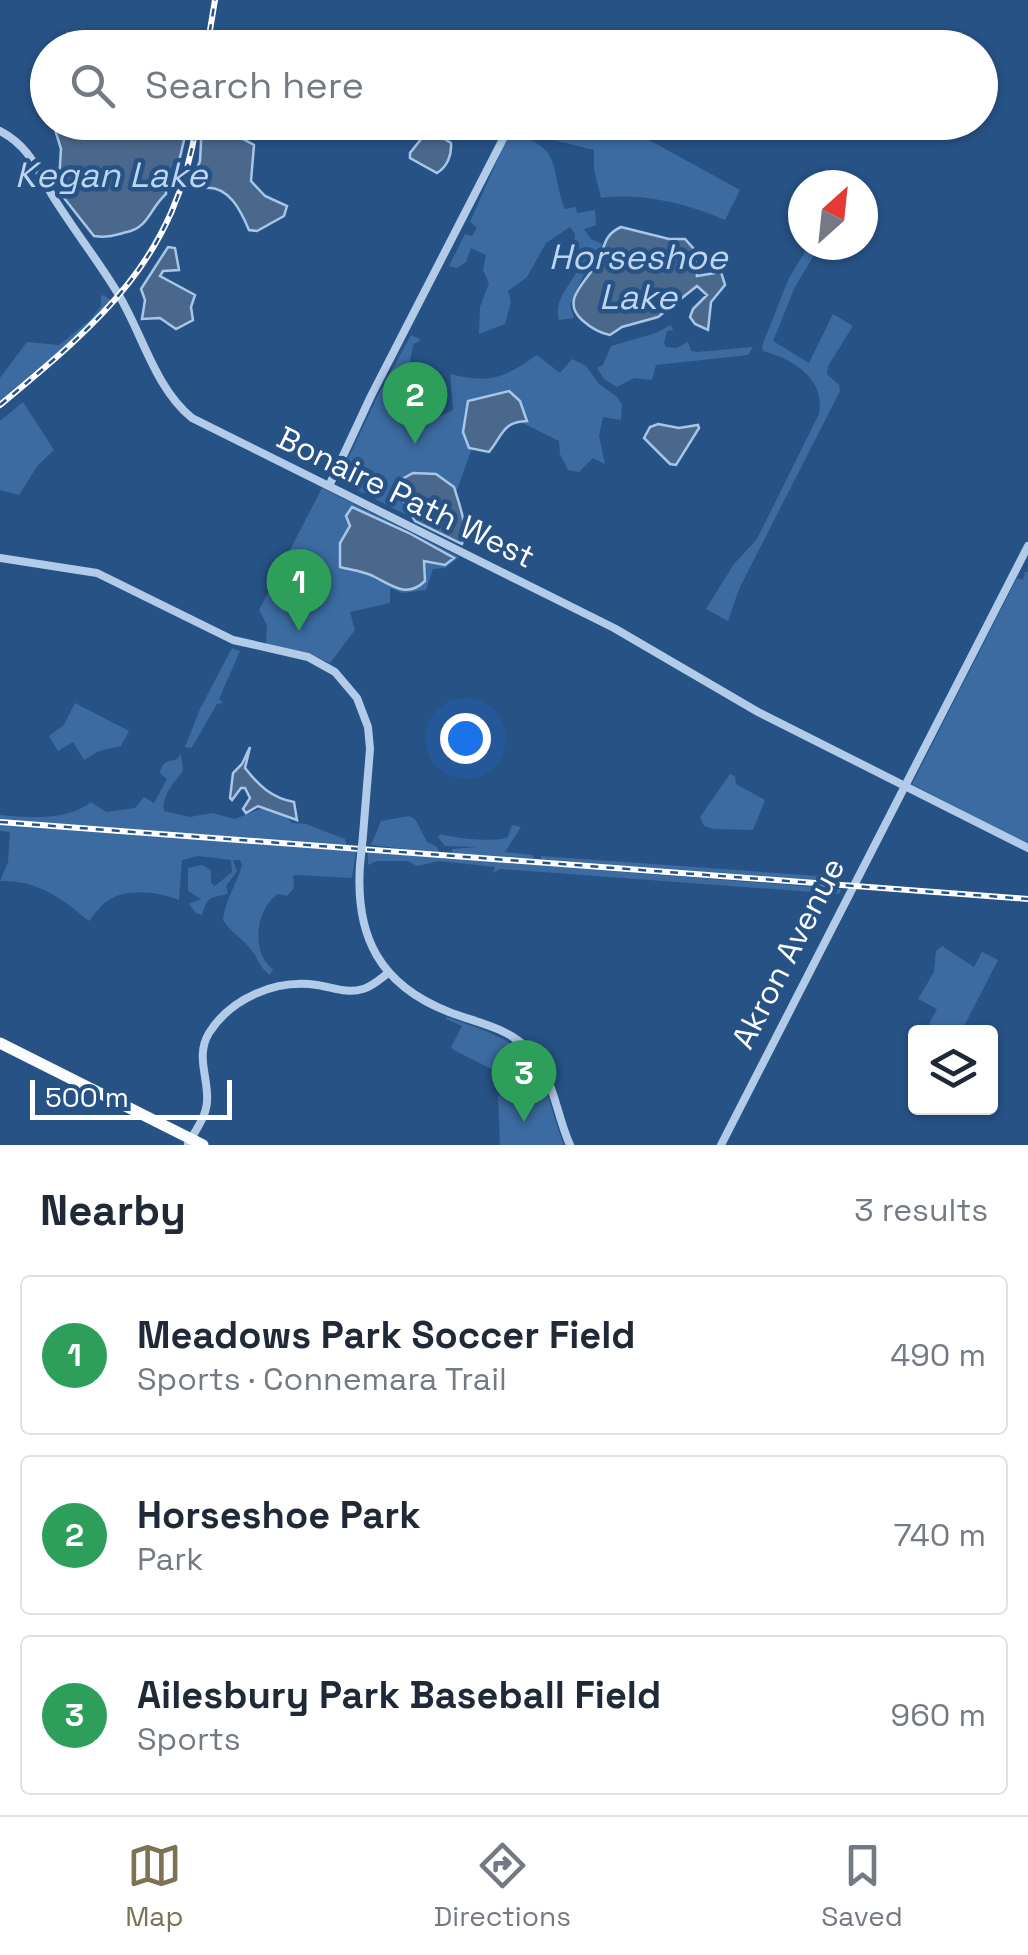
<!DOCTYPE html>
<meta charset="utf-8">
<style>
:root{--surface:#fff;--page:#f2f2f3;--text:#1f2937;--muted:#747a83;--line:#e0e1e3;--accent:#7d7254}
body{margin:0;font-family:"Space Grotesk",sans-serif;background:var(--page);color:var(--text)}
.controls{position:absolute;right:30px;bottom:30px;display:grid;overflow:hidden;border-radius:10px;box-shadow:0 2px 8px #0004}
.controls button{width:90px;height:90px;display:grid;place-items:center;padding:0;border:0;border-bottom:2px solid var(--line);background:var(--surface);color:var(--text);font:50px sans-serif}
.compass{position:absolute;left:788px;top:170px;width:90px;height:90px;border-radius:50%;background:var(--surface);box-shadow:0 2px 8px #0004;rotate:27deg}
.scale{position:absolute;left:30px;bottom:25px;width:202px;box-sizing:border-box;padding-left:10px;border:5px solid #fff;border-top:0;font-size:28px;line-height:35px;white-space:nowrap;color:#fff;-webkit-text-stroke:8px #275286;paint-order:stroke}
.you{position:absolute;left:465px;top:738px;width:35px;height:35px;margin:-25px;border:8px solid #fff;border-radius:50%;background:#1a73e8;box-shadow:0 0 0 15px #1a73e833}
.badge{display:grid;place-items:center;width:65px;height:65px;border-radius:50%;background:var(--accent);color:#fff;font-size:32px;font-weight:700}
.pin{position:absolute;translate:-50% -82px;filter:drop-shadow(0 2px 5px #0008)}
.pin::after{content:'';position:absolute;top:52px;width:35px;height:30px;background:inherit;clip-path:polygon(0 0,100% 0,50% 100%)}
.list{margin:0;padding:0;list-style:none}
h2{display:flex;justify-content:space-between;align-items:center;height:130px;margin:0;padding:0 40px;font-size:42px}
h2 small{font-size:32px;font-weight:400;color:var(--muted)}
.list li{display:grid;grid-template-columns:65px 1fr auto;gap:30px;align-items:center;box-sizing:border-box;height:160px;margin:0 20px 20px;padding:0 20px;border:2px solid var(--line);border-radius:10px}
.list b{display:block;font-size:38px;white-space:nowrap}
.list p{margin:0;font-size:32px;white-space:nowrap;color:var(--muted)}
.list em{font-size:32px;font-style:normal;color:var(--muted)}
.icon{flex:none;width:55px;height:55px;fill:none;stroke:currentColor;stroke-width:2;stroke-linecap:round;stroke-linejoin:round}
.map{position:relative;flex:none;width:1028px;height:1145px;overflow:hidden}
.search{position:absolute;background:var(--surface);box-shadow:0 2px 8px #0004;left:30px;right:30px;top:30px;height:110px;display:flex;align-items:center;gap:25px;box-sizing:border-box;padding:0 35px;border-radius:55px;color:var(--muted);font-size:38px}
.sheet{height:670px;background:var(--surface)}
nav{display:flex;justify-content:space-around;align-items:center;box-sizing:border-box;height:140px;border-top:2px solid var(--line);background:var(--surface);font-size:28px;color:var(--muted)}
nav a{display:grid;justify-items:center;gap:5px}
nav .on{color:var(--accent)}
.map>svg:first-child{display:block}
.green{fill:#3c6ba2}
.water{fill:#49688c;stroke:#a7c6e8;stroke-width:2.5}
.lines{fill:none;stroke-linecap:round;stroke-linejoin:round}
.tertiary{stroke:#b2cbe8;stroke-width:8}
.trunk{stroke:#fafcfe;stroke-width:11}
.rail-casing{stroke:#fff;stroke-width:6}
.rail{stroke:#275286;stroke-width:2.5;stroke-dasharray:8;stroke-linecap:butt}
.tertiary-bridge{stroke:#b2cbe8;stroke-width:8}
.labels{text-anchor:middle;dominant-baseline:central;stroke-width:9;stroke-linejoin:round;paint-order:stroke}
.street-label{font-size:32px;fill:#fff;stroke:#275286}
.water-label{font-size:35px;font-style:italic;fill:#bed5ef;stroke:#275286}
</style>
<div class="map">
<svg width="1028" height="1145" viewBox="0 0 1028 1145">
<rect width="100%" height="100%" fill="#275286"/>
<!-- green -->
<path class="green" d="M547,122L618,123L740,190L725,220C689,204 640,192 601,198L594,170V150L541,137Z
M510,131C566,151 548,164 565,209L576,207L577,213L595,210L596,225L584,229L591,239L602,244L596,264L583,276L570,305L574,318L559,320C552,297 578,279 584,256L574,247L575,234L570,227L546,243L527,277L508,291L511,302L505,324L479,334L480,307L489,283L483,270L486,255L471,248L466,262L457,268L449,266L465,234L472,236L477,228L470,222Z
M809,245H820L795,287L773,341L809,363L833,314L853,326L828,366L827,374L839,385L840,391L739,589L728,621L706,609L734,564L757,539L819,414C826,379 793,359 763,351L762,346L789,278Z
M104,295L113,302L82,334L0,403V378L27,342L59,345L90,320L101,306V296Z
M671,325L673,330L667,331L664,343L666,347L676,348L688,342L691,351L697,352L753,347L748,355L656,365L652,380L634,378L617,387L604,379L597,368L603,365L611,346L656,333Z
M411,335L421,340L413,345L405,388L408,396L421,397L424,401L419,407L427,422L453,410L450,374C490,384 504,378 537,355L560,373L572,359L586,366L598,383L617,397L622,405L621,420L603,417L599,436L605,464L593,458L579,472L568,470L560,454L559,441L487,405L442,533L338,480L378,395Z
M23,402L54,450L38,465L19,495L0,490V421Z
M322,488L459,557L445,568L433,569L426,590L402,593L390,588V603L350,612L355,630L330,663L306,652L266,644L267,625L259,610Z
M1025,572H1028V845L912,784L1017,578L1023,580Z
M232,648L240,651L219,699L223,703L217,704L194,744L191,748L185,747L200,709Z
M75,703L129,731L121,746L99,751L84,760L73,742L58,751L49,736L64,725Z
M181,754L183,771C176,780 161,796 164,811L190,817L212,813L235,819L263,808L281,812L292,823L306,824L345,839L347,846L0,820V815C30,818 67,821 91,802L106,812L135,808L144,797L154,803L167,779L160,773C161,763 168,760 176,760Z
M730,774L735,776L736,784L765,800L753,830L714,829L704,826L700,817Z
M409,816L415,819L427,842L436,846L440,853L371,845L381,821Z
M0,824L308,847L356,851L352,878L296,875L293,876L294,888L287,896L278,894C256,908 250,953 273,969L270,975C258,967 258,956 248,946C240,937 230,931 223,920C225,900 237,884 242,865L240,860H233L237,871L226,886L228,893C214,900 209,891 202,915L196,913L189,904L201,899L188,891V868L202,865L211,870V883L215,886L232,872L231,860L198,856L182,860L179,900C158,892 126,887 106,902C100,906 94,915 89,921C62,898 37,880 0,881L8,862L10,832L0,831Z
M512,825L521,827L505,852L532,855L535,860L451,854L452,849L478,847L445,846L438,837L440,834C455,838 494,843 508,837Z
M368,852L841,889L839,894L500,869L493,873L495,867L439,861L417,866L408,861H377L368,865Z
M541,856L846,878L812,881L541,861Z
M942,946L974,967L982,952L998,960L961,1032H939L929,1024L937,1009L918,999L934,972L936,951Z
M447,1017C485,1031 528,1041 544,1083C551,1104 556,1125 564,1145H500L498,1096L512,1087L505,1076L454,1050L451,1047L462,1026L446,1019Z"/>
<!-- water -->
<path class="water" d="M53,123L126,122L137,129L150,127L151,123H188L178,166L174,177L166,184V194C150,208 149,227 127,232C115,235 108,238 94,236L64,198L59,181L61,149Z
M202,123H213L254,145L251,181L265,196L287,206L284,216L257,231L249,230C241,211 229,185 204,188L193,178L200,161Z
M439,136L451,143C452,155 447,167 437,173L410,158V153L422,138Z
M621,227L669,239H685L694,249L697,276L721,272L725,285L711,302L708,330L695,324L690,317L693,309L707,295L697,286L658,317L622,327L610,335C599,333 591,328 582,320C561,301 584,284 595,266C606,250 601,236 621,227Z
M168,247L175,248L179,270L163,271L160,276L195,295L191,307L193,320L176,329L160,318L142,319L145,300L141,289Z
M509,391L520,401L527,421C502,422 503,435 489,452L469,448L463,432L468,401Z
M658,424L679,428L698,425L699,428L676,465L670,464L644,438L650,427Z
M413,473L436,474L454,487C459,504 469,528 462,544L415,521L398,491L402,479Z
M352,507L409,533L454,558L445,565L424,561L425,581C407,599 391,585 373,576C362,571 351,570 340,567V543L350,526L346,516Z
M250,747L245,768C259,786 272,798 294,802L297,820L258,806L246,813L243,809L250,798L245,788H241L232,800L230,798L233,773L242,764Z"/>
<g class="lines">
<!-- tertiary -->
<path class="tertiary" d="M0,131C29,146 37,169 52,195C73,229 97,259 117,292C142,332 154,387 192,418L614,628L758,712L1028,848
M329,486L371,396L503,139
M0,558L97,573L233,640L308,657L335,672L357,698L368,727L370,749L363,835
M360,865C355,937 380,985 449,1012C475,1022 505,1027 526,1047C554,1073 555,1112 570,1145
M188,1144C195,1131 206,1117 207,1102C209,1078 195,1056 209,1033C231,998 276,979 317,985C332,987 347,994 363,989C373,986 380,979 388,973
M721,1145L1028,546"/>
<!-- trunk -->
<path class="trunk" d="M0,1043L203,1145"/>
<defs>
<path id="rail" d="M207,48L215,0
M0,405C101,321 175,260 197,122
M0,822L1028,899"/>
</defs>
<!-- rail casing -->
<use href="#rail" class="rail-casing"/>
<!-- rail -->
<use href="#rail" class="rail"/>
<!-- tertiary-bridge -->
<path class="tertiary-bridge" d="M360,865L363,835"/>
</g>
<g class="labels">
<!-- street labels -->
<g class="street-label">
<text transform="translate(406 497) rotate(26)">Bonaire Path West</text>
<text transform="translate(788 953) rotate(-63)">Akron Avenue</text>
</g>
<!-- water labels -->
<g class="water-label">
<text x="111" y="175">Kegan Lake</text>
<text x="638" y="257">Horseshoe<tspan x="638" dy="40">Lake</tspan></text>
</g>
</g>
</svg>
<div class="controls">
<button><svg class="icon" aria-label="layers" viewBox="0 0 24 24"><path d="M12 4l9 5-9 5-9-5zM3 14l9 5 9-5"/></svg></button>
</div>
<svg class="compass" viewBox="-18 -18 36 36"><path d="M0-13l5 13h-10z" fill="#e53935"/><path d="M0 13l5-13h-10z" fill="#747a83"/></svg>
<div class="scale">500 m</div>
<div class="you"></div>
<div class="pin badge" style="left:299px;top:631px;background:#2e9e5b">1</div>
<div class="pin badge" style="left:415px;top:444px;background:#2e9e5b">2</div>
<div class="pin badge" style="left:524px;top:1122px;background:#2e9e5b">3</div>
<div class="search"><svg class="icon" aria-label="search" viewBox="0 0 24 24"><circle cx="10" cy="10" r="6"/><path d="M15 15l6 6"/></svg>Search here</div>
</div>
<section class="sheet">
<h2>Nearby<small>3 results</small></h2>
<ul class="list">
<li><span class="badge" style="background:#2e9e5b">1</span><div><b>Meadows Park Soccer Field</b><p>Sports · Connemara Trail</p></div><em>490 m</em></li>
<li><span class="badge" style="background:#2e9e5b">2</span><div><b>Horseshoe Park</b><p>Park</p></div><em>740 m</em></li>
<li><span class="badge" style="background:#2e9e5b">3</span><div><b>Ailesbury Park Baseball Field</b><p>Sports</p></div><em>960 m</em></li>
</ul>
</section>
<nav>
<a class="on"><svg class="icon" aria-label="map" viewBox="0 0 24 24"><path d="M3 6l6-2 6 2 6-2v14l-6 2-6-2-6 2zM9 4v14M15 6v14"/></svg>Map</a>
<a><svg class="icon" aria-label="directions" viewBox="0 0 24 24"><path d="M12 3l9 9-9 9-9-9zM9 14v-3h6M13 9l2 2-2 2"/></svg>Directions</a>
<a><svg class="icon" aria-label="saved" viewBox="0 0 24 24"><path d="M7 4h10v16l-5-4-5 4z"/></svg>Saved</a>
</nav>
